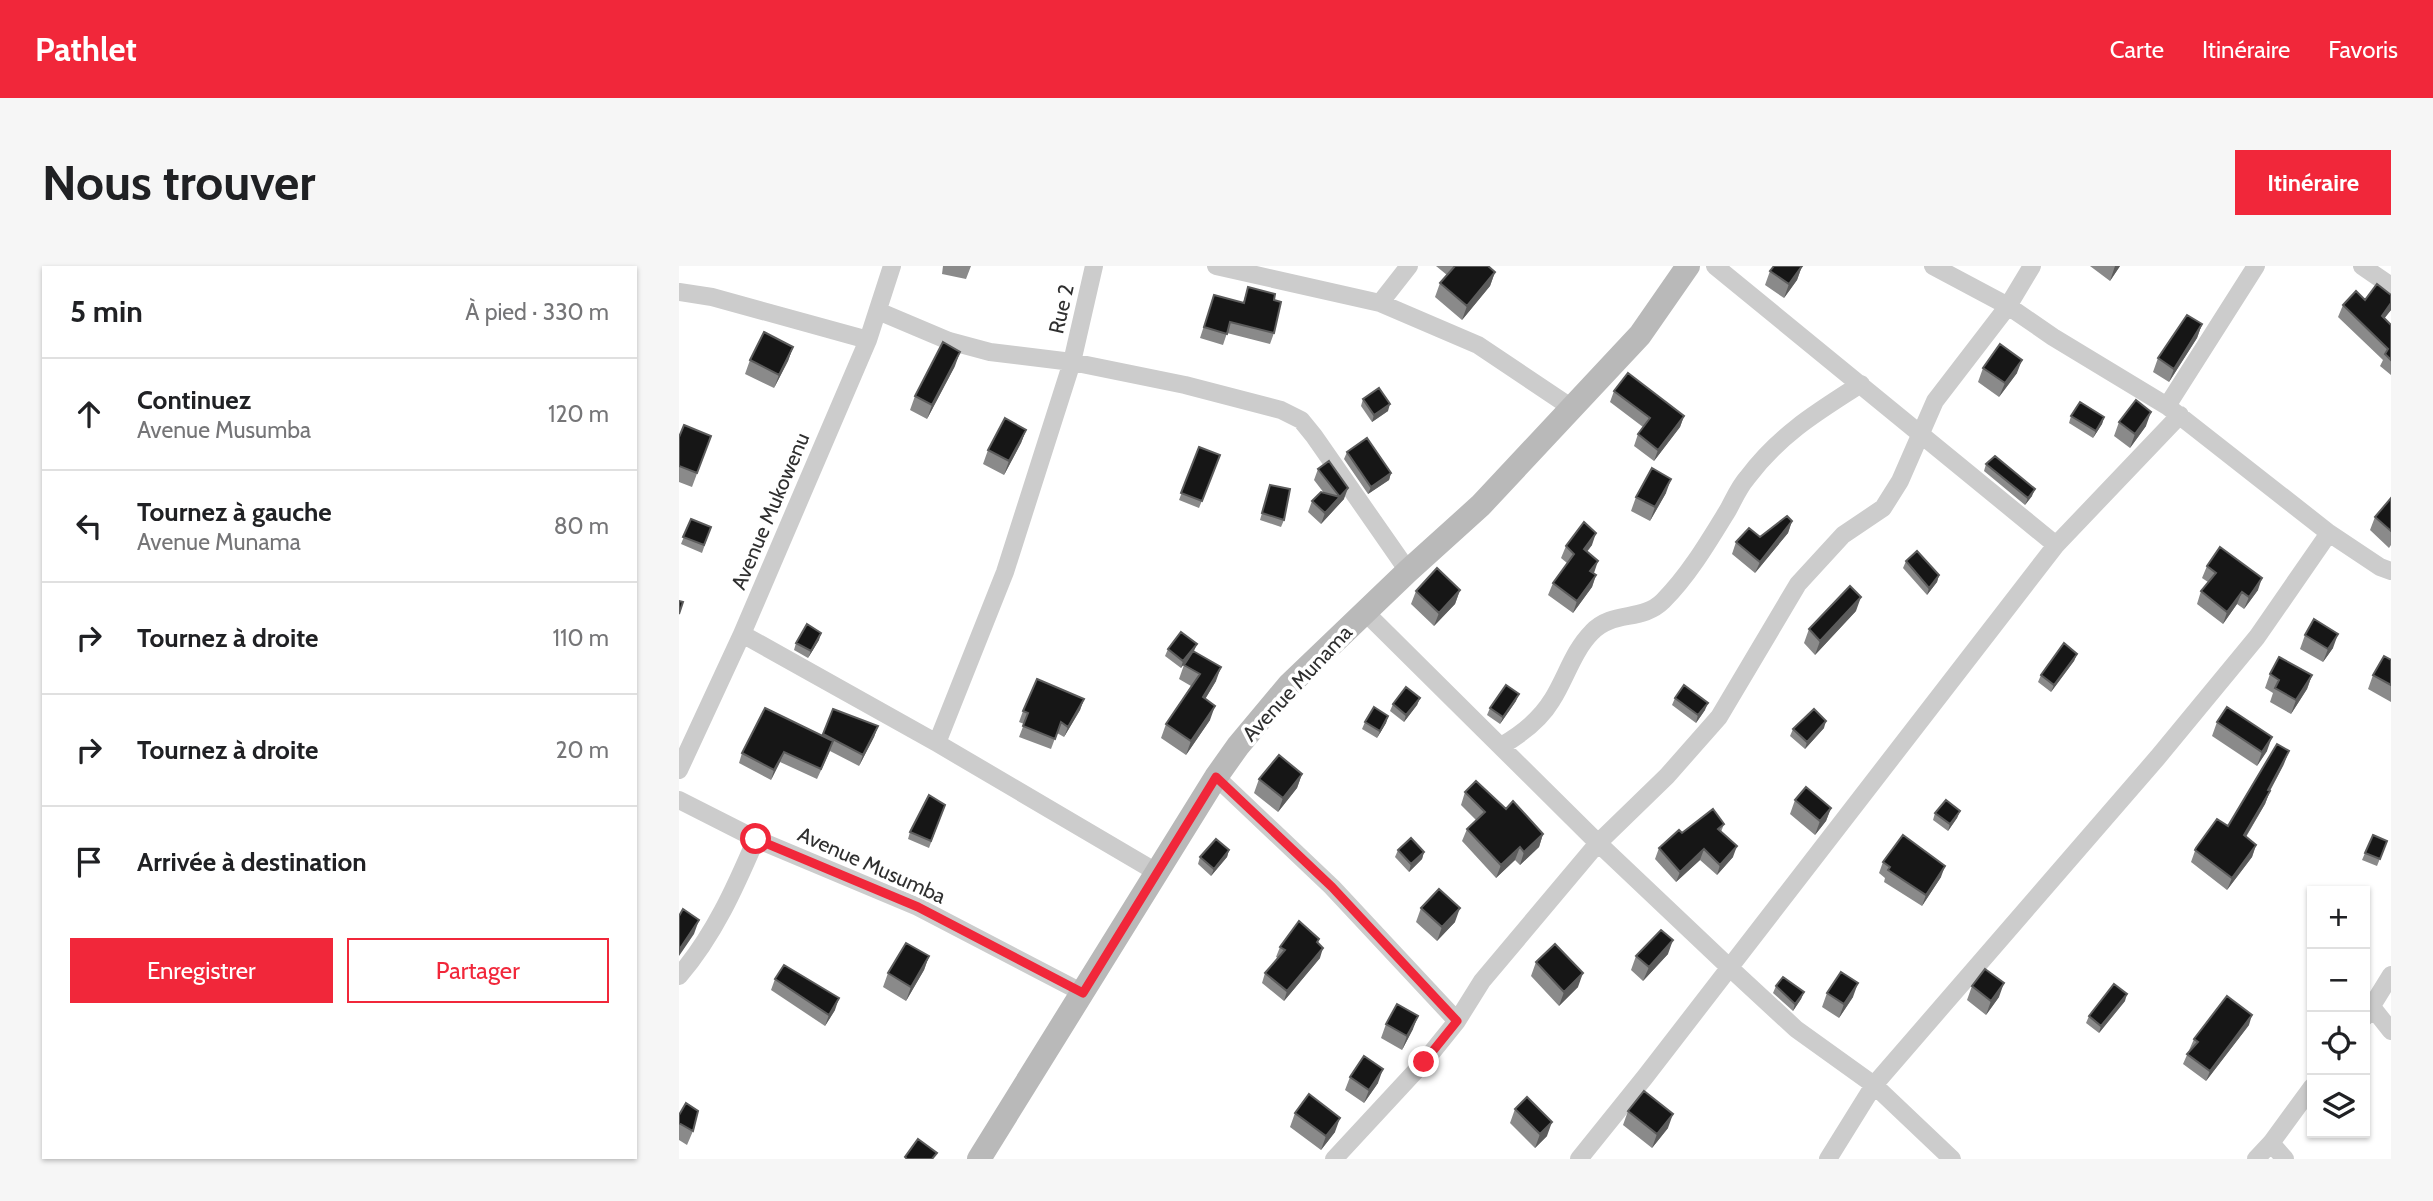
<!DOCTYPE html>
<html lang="fr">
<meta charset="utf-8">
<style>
:root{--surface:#fff;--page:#f6f6f6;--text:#202124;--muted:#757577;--line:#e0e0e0;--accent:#f1273a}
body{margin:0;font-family:Cabin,sans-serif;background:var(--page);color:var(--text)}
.controls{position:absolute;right:21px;bottom:21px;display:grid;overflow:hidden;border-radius:0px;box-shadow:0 2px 5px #0004}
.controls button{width:63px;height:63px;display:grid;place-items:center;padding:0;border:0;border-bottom:2px solid var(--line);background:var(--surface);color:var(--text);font:35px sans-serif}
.stop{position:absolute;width:21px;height:21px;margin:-16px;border:5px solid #f1273a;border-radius:50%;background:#fff}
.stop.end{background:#f1273a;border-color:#fff;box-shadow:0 2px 7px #0008}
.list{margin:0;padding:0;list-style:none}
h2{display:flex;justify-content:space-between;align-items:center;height:91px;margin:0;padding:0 28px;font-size:30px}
h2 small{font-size:23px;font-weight:400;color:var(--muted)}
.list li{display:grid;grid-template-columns:46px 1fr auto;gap:21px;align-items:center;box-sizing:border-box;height:112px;padding:0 28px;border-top:2px solid var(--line)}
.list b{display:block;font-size:26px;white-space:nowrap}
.list p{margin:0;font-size:23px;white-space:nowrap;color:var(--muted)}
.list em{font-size:23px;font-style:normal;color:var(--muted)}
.actions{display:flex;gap:14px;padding:21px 28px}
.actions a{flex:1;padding:16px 0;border:2px solid var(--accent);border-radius:0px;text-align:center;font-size:24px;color:var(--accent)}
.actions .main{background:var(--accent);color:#fff}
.icon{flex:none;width:38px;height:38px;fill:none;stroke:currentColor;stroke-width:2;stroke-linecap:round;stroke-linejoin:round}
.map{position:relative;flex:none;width:1712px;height:893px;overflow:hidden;border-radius:0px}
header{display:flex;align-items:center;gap:42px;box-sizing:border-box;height:98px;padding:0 35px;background:var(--accent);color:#fff}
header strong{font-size:33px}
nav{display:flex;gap:38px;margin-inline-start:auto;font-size:24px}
.intro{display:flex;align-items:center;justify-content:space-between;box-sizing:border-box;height:168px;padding:0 42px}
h1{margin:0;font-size:49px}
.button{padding:18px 32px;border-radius:0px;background:var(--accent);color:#fff;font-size:24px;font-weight:700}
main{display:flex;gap:42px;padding:0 42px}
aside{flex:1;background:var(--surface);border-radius:0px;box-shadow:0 2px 5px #0004}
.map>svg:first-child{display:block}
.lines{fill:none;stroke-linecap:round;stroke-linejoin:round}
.street{stroke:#ccc;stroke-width:18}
.secondary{stroke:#b9b9b9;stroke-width:24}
.wall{fill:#8a8a8a}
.shaded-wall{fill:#5c5c5c}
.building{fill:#161616;stroke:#5c5c5c;stroke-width:2}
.route{stroke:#f1273a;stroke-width:9}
.labels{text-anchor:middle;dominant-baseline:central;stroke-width:7;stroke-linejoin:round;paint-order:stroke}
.street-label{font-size:21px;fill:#2f2f2f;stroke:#fff}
</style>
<header>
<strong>Pathlet</strong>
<nav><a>Carte</a><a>Itinéraire</a><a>Favoris</a></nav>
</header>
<div class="intro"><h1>Nous trouver</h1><a class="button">Itinéraire</a></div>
<main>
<aside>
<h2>5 min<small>À pied · 330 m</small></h2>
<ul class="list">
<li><svg class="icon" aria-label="ahead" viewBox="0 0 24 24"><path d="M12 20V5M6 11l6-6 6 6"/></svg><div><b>Continuez</b><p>Avenue Musumba</p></div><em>120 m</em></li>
<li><svg class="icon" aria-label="left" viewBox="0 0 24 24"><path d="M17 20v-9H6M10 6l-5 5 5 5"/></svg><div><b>Tournez à gauche</b><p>Avenue Munama</p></div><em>80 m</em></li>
<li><svg class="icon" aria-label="right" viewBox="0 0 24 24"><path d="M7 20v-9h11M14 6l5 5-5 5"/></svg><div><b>Tournez à droite</b></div><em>110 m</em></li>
<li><svg class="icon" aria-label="right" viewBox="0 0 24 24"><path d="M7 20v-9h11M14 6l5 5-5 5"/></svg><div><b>Tournez à droite</b></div><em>20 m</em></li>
<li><svg class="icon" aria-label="arrive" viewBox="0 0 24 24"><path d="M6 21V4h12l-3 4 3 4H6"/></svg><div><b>Arrivée à destination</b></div></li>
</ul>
<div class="actions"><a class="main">Enregistrer</a><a>Partager</a></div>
</aside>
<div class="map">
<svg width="1712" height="893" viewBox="0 0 1712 893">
<rect width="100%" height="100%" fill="#fff"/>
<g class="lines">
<!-- street -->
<path class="street" d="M537,0L701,37L799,79L893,142
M1036,0L1377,279
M1254,0L1329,40L1374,71L1488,140L1650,267L1701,301L1712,305
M1683,0L1712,20
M0,26L33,31L189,74
M701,37L730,0
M199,45L270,75L311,86L393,96L506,119L602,144L622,154L635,170L729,305
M1488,140L1577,0
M686,346L919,577L1051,702L1117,763L1195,819L1273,893
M63,368L258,477L479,607
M258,477L326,306L393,96L415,0
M822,480C841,469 861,454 873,434C887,412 894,385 913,366C934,344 963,356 984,335C1010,309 1030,275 1049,244C1055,233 1060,221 1068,212C1100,169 1138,146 1182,118
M0,504L63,368L189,74L213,0
M537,511L653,621L778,755
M0,534L77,573L239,641L404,727
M0,710C35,669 56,622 77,573
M1693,741L1712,765
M1686,751L1712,709
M1592,877L1606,893
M655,893L745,796L778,755L803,715L919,577L988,510L1040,451L1119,318L1164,269L1204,242L1221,215L1256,135L1329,40L1353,0
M900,893L966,811L1377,279L1501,149
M1149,893L1195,819L1479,491L1578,371L1650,267
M1577,893L1592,877L1633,821"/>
<!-- secondary -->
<path class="secondary" d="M300,893L537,511L559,480L610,419L729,305L802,239L961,69L1009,0"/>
</g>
<!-- wall -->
<path class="wall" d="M264,0H292L287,13L263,8Z
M757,0H809L816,6L811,20L783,54L756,31L761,17L768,9Z
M1123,0L1118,14L1105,32L1086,19L1091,5Z
M1411,0H1441L1431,15Z
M569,21L595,34V67L591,78L548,67L544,79L521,72L535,29L564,37Z
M1686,34L1712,44L1705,52L1712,59V109L1701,100L1704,94L1659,51L1664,39Z
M1523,58L1518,72L1490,116L1474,106L1479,92Z
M114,81L109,95L95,122L66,108L71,94Z
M276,100L248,153L231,144L236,130Z
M1304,102L1338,107L1320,131L1299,116Z
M935,125L1005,150L1001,161L975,195L955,180L959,168L964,161L931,136Z
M684,133L709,145L693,156L682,140Z
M1392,150L1425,151L1423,158L1414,172L1390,157Z
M1440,156L1467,160L1451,182L1435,170Z
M347,164L342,177L325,209L304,198L309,184Z
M32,170L13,221L0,216V171Z
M520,181L541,189L520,242L500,234Z
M668,186L712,207L710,214L689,228L665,193Z
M1307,198L1353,230L1346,239L1305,205Z
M639,203L665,233L642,258L629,246L633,235L645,227L635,214Z
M589,226L605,254L602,261L581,254Z
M987,227L971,255L952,245L957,231Z
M1712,232V279L1710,282L1691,264L1696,251Z
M12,253L32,261L23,287L2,278Z
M1113,255L1109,267L1076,307L1053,288L1057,276L1081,271Z
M913,279L908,286L915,307L917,309L913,321L894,347L869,329L874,317L888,297L882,292L887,280Z
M1227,295L1260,309L1258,316L1248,329L1224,302Z
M1528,300L1579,324L1565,343L1558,338L1544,358L1518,338L1522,325L1529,316L1523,312Z
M781,324L776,338L755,360L732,338L737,325Z
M1177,345L1136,389L1125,377L1130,363Z
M1626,369L1654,382L1644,396L1621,383Z
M140,374L129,392L115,384L117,377Z
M489,383L515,385L537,415L526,433L531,454L507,489L482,472L487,458L512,420L500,413L506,396L502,402L486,390Z
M1398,388L1395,395L1372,426L1359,416L1362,409Z
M1712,394V436L1689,423L1694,409Z
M1591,408L1633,409L1628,423L1612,448L1591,436L1594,427L1586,422Z
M741,432L738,439L725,456L711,445L714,438Z
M996,432L1026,444L1017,457L993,439Z
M405,433L401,444L385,471L378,467L372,483L340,471L345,458L340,456L344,445Z
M837,435L821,458L808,449L811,442Z
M154,443L199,460L195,471L180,500L151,485L138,513L101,496L92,514L60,497L63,487L144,470Z
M709,450L707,457L698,472L683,463L686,456Z
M1538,456L1588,485L1578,500L1533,470Z
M1145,462L1126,483L1111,470L1114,463Z
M1605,498L1591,525L1586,538L1567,571L1577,579L1573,591L1548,624L1512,596L1517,582L1549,560Z
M623,508L618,522L599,546L575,527L580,513Z
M786,526L827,543L864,568L860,581L841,599L836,594L817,612L783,575L788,563L797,554L782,539Z
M1116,534L1152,542L1147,555L1136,569L1111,548Z
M266,539L250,582L229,573L231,566Z
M1281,545L1278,552L1269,565L1254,554L1256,547Z
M1045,558L1042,566L1054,591L1038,609L1021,594L997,616L976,593L980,582L1003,567Z
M1708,575L1698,600L1683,594L1686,587Z
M550,584L548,591L532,610L519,598L521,591Z
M719,584L745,586L743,593L730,606L716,591Z
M1204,596L1262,611L1243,640L1205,616L1206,612L1200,607Z
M742,642L776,656L758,675L737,656Z
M640,673L639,677L641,692L605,735L583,717L586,707L599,692L597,691L601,681Z
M989,688L964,715L952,704L957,690Z
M250,690L245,704L227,735L204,721L209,707Z
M857,696L899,721L880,740L852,710Z
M96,713L156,744L146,760L92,724Z
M1097,720L1125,726L1122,733L1114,745L1094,727Z
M1293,720L1320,731L1307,749L1288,734Z
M1148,727L1174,731L1160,752L1143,741Z
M1446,735L1420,767L1407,757L1410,750Z
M707,758L734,763L723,784L702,772Z
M1570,759L1527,815L1504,798L1515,773Z
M671,811L699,817L685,837L666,824Z
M836,843L868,870L856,882L831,857Z
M949,845L989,862L973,882L944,859Z
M616,847L656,866L642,884L611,861Z
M0,849L14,865L8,879L0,874Z"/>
<!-- shaded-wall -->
<path class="shaded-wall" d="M1123,0L1118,14L1105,32L1110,18Z
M1436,0H1441L1431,15Z
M816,6L811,20L783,54L788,40Z
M1712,37V44L1698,62L1703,50Z
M1523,58L1518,72L1490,116L1495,103Z
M114,81L109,95L95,122L100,109Z
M281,86L276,100L248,153L253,139Z
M1343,94L1338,107L1320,131L1326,117Z
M711,138L709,145L693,156L695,149Z
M1472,146L1467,160L1451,182L1456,168Z
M1005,150L1001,161L975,195L979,184Z
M1425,151L1423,158L1414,172L1417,165Z
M347,164L342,177L325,209L330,195Z
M712,207L710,214L689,228L692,221Z
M992,213L987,227L971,255L976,241Z
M669,222L665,233L642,258L646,247Z
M1356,223L1353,230L1346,239L1349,232Z
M1113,255L1109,267L1076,307L1081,296Z
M917,267L913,279L900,295L905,283Z
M919,295L915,307L911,305Z
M917,309L913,321L894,347L898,335Z
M1260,309L1258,316L1248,329L1250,322Z
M1583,312L1579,324L1565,343L1570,331Z
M781,324L776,338L755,360L760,347Z
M1563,326L1558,338L1544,358L1548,346Z
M1182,331L1177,345L1136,389L1141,375Z
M142,367L140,374L129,392L132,385Z
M1659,368L1654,382L1644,396L1649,383Z
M518,378L515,385L502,402L504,395Z
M1398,388L1395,395L1372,426L1375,419Z
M542,401L537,415L519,445L524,431Z
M1633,409L1628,423L1612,448L1617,434Z
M840,428L837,435L821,458L824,451Z
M741,432L738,439L725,456L727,449Z
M405,433L401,444L385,471L389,461Z
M1029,437L1026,444L1017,457L1019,449Z
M536,440L531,454L507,489L512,475Z
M709,450L707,457L698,472L701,465Z
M1147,455L1145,462L1126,483L1128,476Z
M199,460L195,471L180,500L184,489Z
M1593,471L1588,485L1578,500L1583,486Z
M1610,485L1605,498L1588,530L1591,525L1586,538L1560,582L1565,569Z
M105,486L101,496L92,514L95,504Z
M623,508L618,522L599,546L604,532Z
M1152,542L1147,555L1136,569L1141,555Z
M1281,545L1278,552L1269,565L1271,558Z
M864,568L860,581L841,599L845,586Z
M1577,579L1573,591L1548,624L1553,612Z
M1058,580L1054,591L1038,609L1041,599Z
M841,581L836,594L817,612L822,599Z
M1025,583L1021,594L997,616L1001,606Z
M550,584L548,591L532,610L535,603Z
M745,586L743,593L730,606L732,598Z
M1266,600L1262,611L1243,640L1247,629Z
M781,642L776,656L758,675L763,661Z
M20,654L15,668L0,690V684Z
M994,674L989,688L964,715L970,701Z
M644,682L641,692L605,735L608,725Z
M250,690L245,704L227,735L232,721Z
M904,707L899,721L880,740L885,726Z
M1179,717L1174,731L1160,752L1165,738Z
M1325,717L1320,731L1307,749L1312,735Z
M1125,726L1122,733L1114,745L1116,738Z
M1448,728L1446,735L1420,767L1422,760Z
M160,732L156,744L146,760L150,749Z
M1573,749L1570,759L1527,815L1531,805Z
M739,750L734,763L723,784L728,770Z
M704,803L699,817L685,837L690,824Z
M994,848L989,862L973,882L978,868Z
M661,852L656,866L642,884L647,870Z
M873,856L868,870L856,882L861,868Z"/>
<!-- building -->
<path class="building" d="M776,0H809L816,6L788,40L761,17Z
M1095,0H1123L1110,18L1091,5Z
M1698,18L1712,29V37L1703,50L1712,59V94L1706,88L1709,83L1664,39L1677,25L1686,34Z
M569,21L596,28L595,34L602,36L595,67L551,56L548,68L525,61L535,29L565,37Z
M1508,49L1523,58L1495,103L1479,92Z
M85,66L114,81L100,109L71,94Z
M264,76L281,86L253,139L236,130Z
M1321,78L1343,94L1326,117L1304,102Z
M949,107L1005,150L979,184L959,168L971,152L935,125Z
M700,122L711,138L695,149L684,133Z
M1457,134L1472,146L1456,168L1440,156Z
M1401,136L1425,151L1417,165L1392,150Z
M326,152L347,164L330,195L309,184Z
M5,159L32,170L18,207L0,200V171Z
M688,172L712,207L692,221L668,186Z
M520,181L541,189L523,235L502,227Z
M1316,190L1356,223L1349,232L1307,198Z
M650,195L669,222L646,247L633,235L642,226L661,231L639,203Z
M973,202L992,213L976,241L957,231Z
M591,219L611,223L605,254L583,247Z
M1712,232V265L1696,251Z
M1108,250L1113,255L1081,296L1057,276L1070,262L1081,271Z
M12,253L32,261L25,279L4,271Z
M905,256L917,267L905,283L919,295L911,305L917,309L898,335L874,317L895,288L887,280Z
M1541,281L1583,312L1570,331L1563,326L1548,346L1522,325L1537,307L1528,300Z
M1238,285L1260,309L1250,322L1227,295Z
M758,302L781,324L760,347L737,325Z
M1171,320L1182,331L1141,375L1130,363Z
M0,335L4,336L0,348Z
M1635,353L1659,368L1649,383L1626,369Z
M128,358L142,367L132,385L117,377Z
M502,366L518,378L504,395L489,383Z
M1385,377L1398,388L1375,419L1362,409Z
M514,385L542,401L524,431L536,440L512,475L487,458L521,408L505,399Z
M1705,390L1712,394V419L1694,409Z
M1600,391L1633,409L1617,434L1596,422L1600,414L1591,408Z
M358,413L405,433L389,461L382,456L376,473L344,460L349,447L344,445Z
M827,419L840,428L824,451L811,442Z
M1005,419L1029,437L1019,449L996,432Z
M727,421L741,432L727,449L714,438Z
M695,441L709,450L701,465L686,456Z
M1548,441L1593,471L1583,486L1538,456Z
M86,442L154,475L142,503L105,486L95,504L63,487Z
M154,443L199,460L184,489L144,468Z
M1135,443L1147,455L1128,476L1114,463Z
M1598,478L1610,485L1589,524L1591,525L1565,569L1577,579L1553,612L1516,584L1517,582L1538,553L1549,560Z
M600,489L623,508L604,532L580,513Z
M797,515L827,543L834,535L864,568L845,586L841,581L822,599L788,563L806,546L786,526Z
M1127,521L1152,542L1141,555L1116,534Z
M250,529L266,539L252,575L231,566Z
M1267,534L1281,545L1271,558L1256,547Z
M1034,543L1045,558L1039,563L1058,580L1041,599L1025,583L1001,606L980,582L1000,564L1003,567Z
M1224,569L1266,600L1247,629L1209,604L1211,601L1204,596Z
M1694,569L1708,575L1701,593L1686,587Z
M732,572L745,586L732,598L719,584Z
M537,573L550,584L535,603L521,591Z
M760,623L781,642L763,661L742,642Z
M4,643L20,654L0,684V650Z
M620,655L640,673L638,676L644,682L608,725L586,707L606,684L601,681Z
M982,664L994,674L970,701L957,690Z
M227,677L250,690L232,721L209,707Z
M876,678L904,707L885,726L857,696Z
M105,699L160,732L150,749L96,713Z
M1306,703L1325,717L1312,735L1293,720Z
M1162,706L1179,717L1165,738L1148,727Z
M1104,711L1125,726L1116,738L1097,720Z
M1435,718L1448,728L1422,760L1410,750Z
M1548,730L1573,749L1531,805L1508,788L1519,776L1515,773Z
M718,738L739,750L728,770L707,758Z
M685,790L704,803L690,824L671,811Z
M965,825L994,848L978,868L949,845Z
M630,828L661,852L647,870L616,847Z
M848,831L873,856L861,868L836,843Z
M7,837L19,845L14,865L0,857V849Z
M239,873L258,887L253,893H228L226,891Z"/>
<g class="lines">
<!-- route -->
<path class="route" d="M77,573L239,641L404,727L537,511L653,621L778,755L745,796"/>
</g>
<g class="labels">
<!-- street labels -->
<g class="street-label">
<text transform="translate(382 43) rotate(-77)">Rue 2</text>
<text transform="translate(91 245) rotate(-67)">Avenue Mukowenu</text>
<text transform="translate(618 417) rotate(-47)">Avenue Munama</text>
<text transform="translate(193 599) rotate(24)">Avenue Musumba</text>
</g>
</g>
</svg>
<div class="controls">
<button>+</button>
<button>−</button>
<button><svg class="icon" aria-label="locate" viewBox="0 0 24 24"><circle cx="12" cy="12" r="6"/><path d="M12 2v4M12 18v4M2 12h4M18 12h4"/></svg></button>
<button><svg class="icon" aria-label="layers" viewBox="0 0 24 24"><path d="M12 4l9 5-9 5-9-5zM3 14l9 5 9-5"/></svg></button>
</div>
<div class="stop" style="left:77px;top:573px"></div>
<div class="stop end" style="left:745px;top:796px"></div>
</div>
</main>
